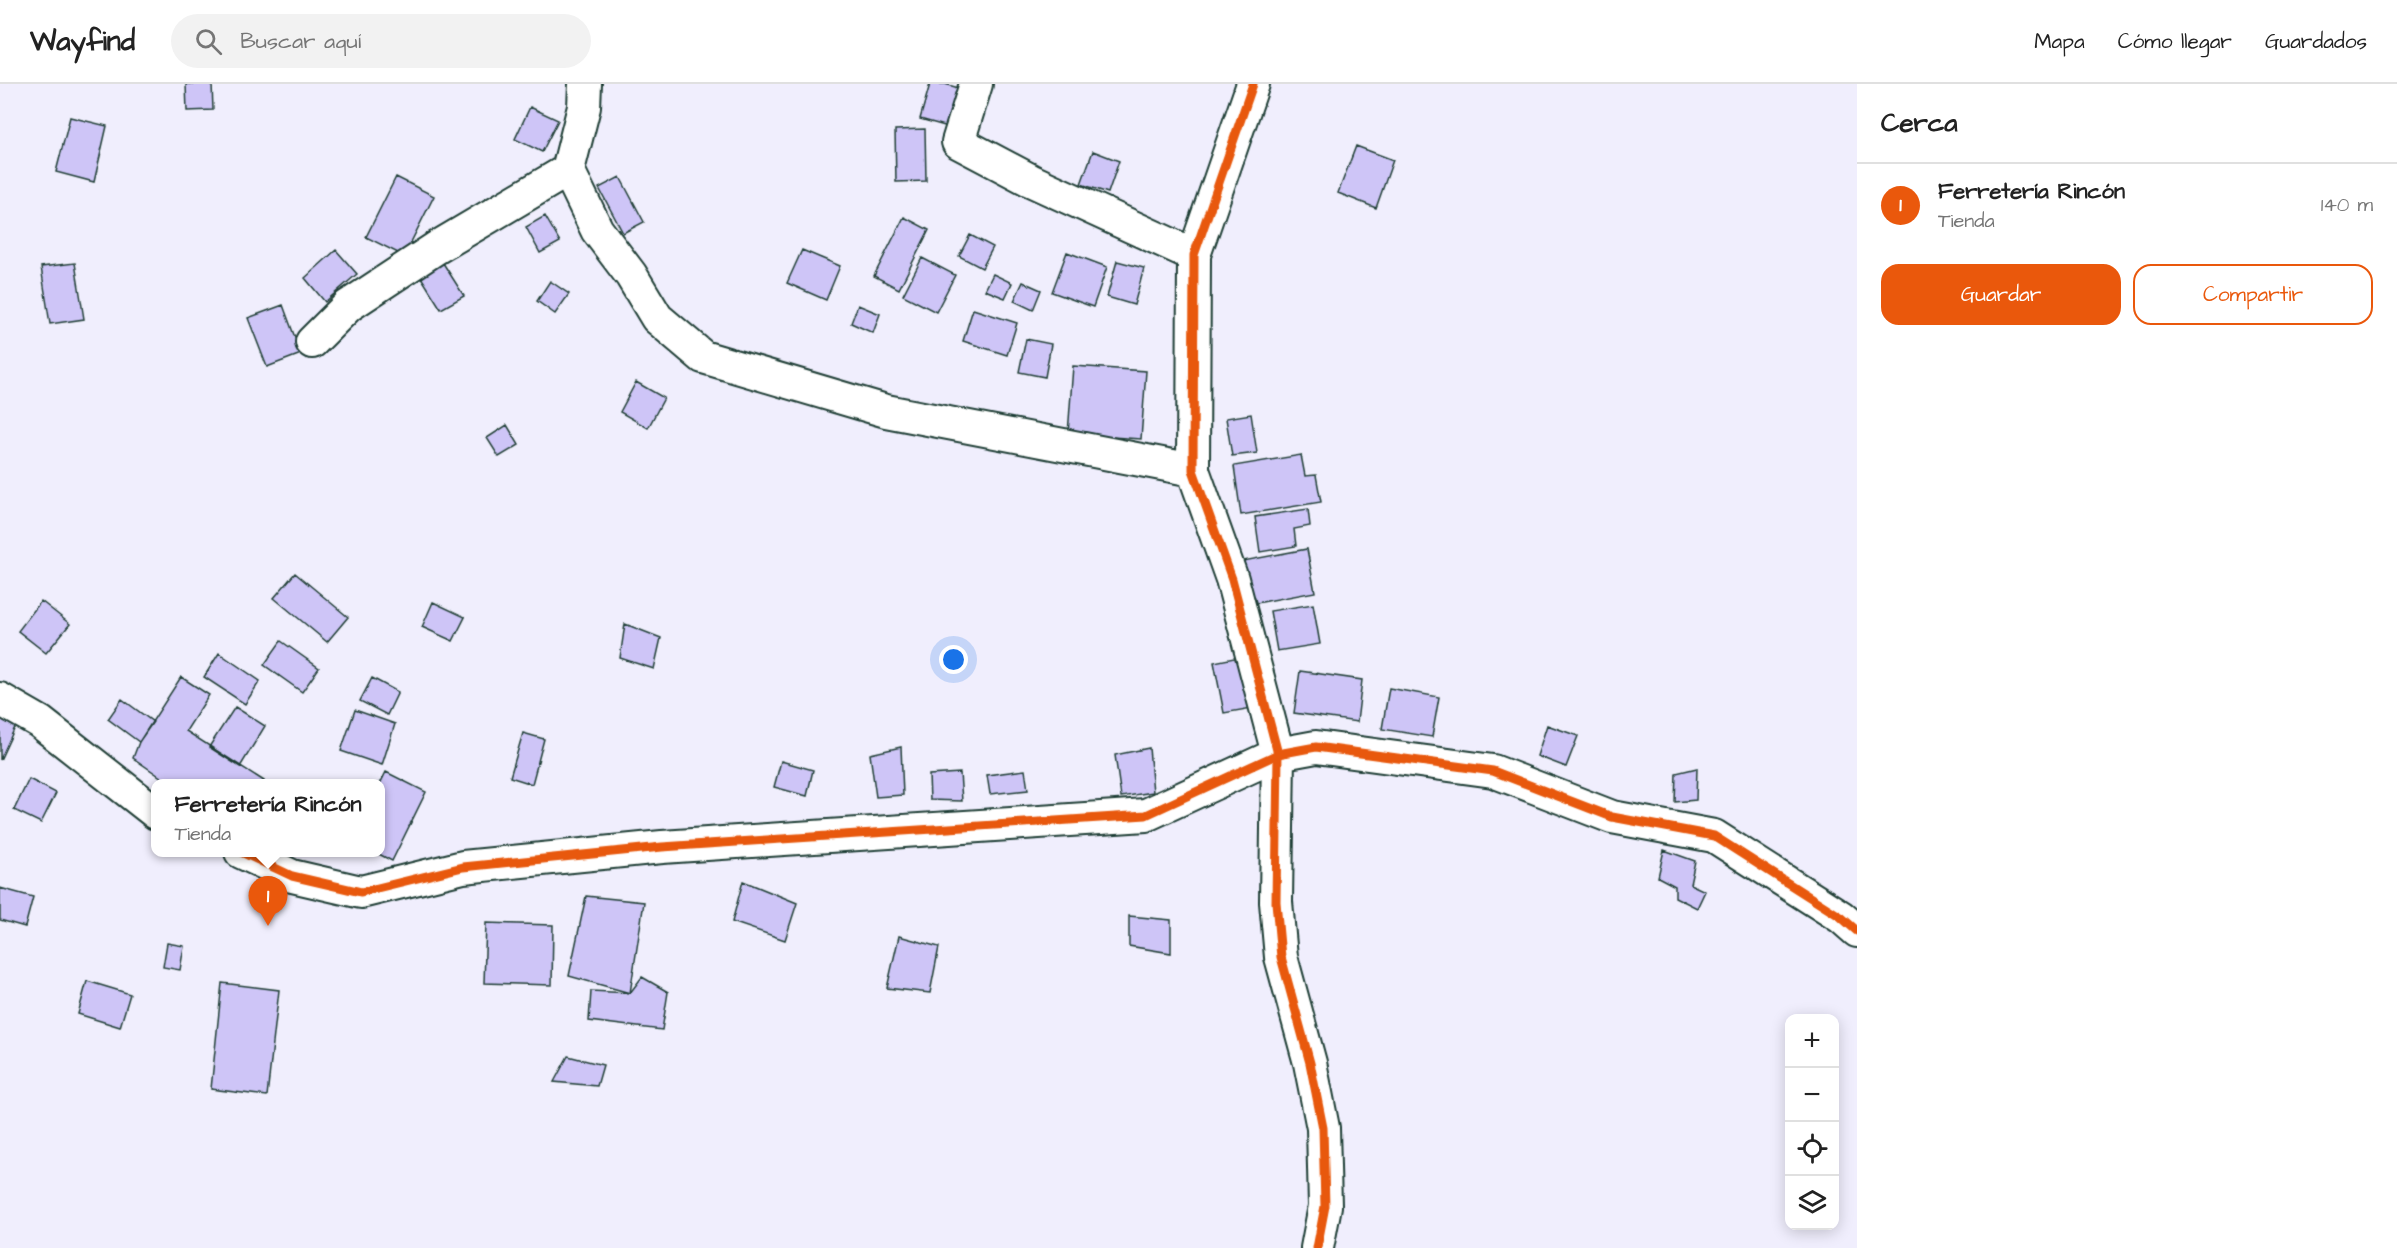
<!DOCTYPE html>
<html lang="es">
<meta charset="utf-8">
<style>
:root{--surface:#fff;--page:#f2f2f2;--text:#222;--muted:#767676;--line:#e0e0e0;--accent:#ea580c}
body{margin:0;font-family:"Architects Daughter",sans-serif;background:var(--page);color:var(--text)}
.controls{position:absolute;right:18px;bottom:18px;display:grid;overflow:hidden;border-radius:12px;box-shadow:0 3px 15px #0003}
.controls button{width:54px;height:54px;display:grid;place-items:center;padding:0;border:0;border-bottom:2px solid var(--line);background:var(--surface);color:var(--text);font:30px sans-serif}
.you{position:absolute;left:954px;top:576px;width:21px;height:21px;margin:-15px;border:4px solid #fff;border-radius:50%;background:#1a73e8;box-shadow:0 0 0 9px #1a73e833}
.badge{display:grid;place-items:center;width:39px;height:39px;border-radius:50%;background:var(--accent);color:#fff;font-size:20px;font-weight:700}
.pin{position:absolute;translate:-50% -50px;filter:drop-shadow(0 2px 3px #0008)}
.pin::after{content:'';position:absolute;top:32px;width:21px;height:18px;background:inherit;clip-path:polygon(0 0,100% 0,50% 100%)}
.popup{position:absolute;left:151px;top:695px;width:234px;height:78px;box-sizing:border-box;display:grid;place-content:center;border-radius:12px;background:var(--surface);filter:drop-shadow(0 2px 4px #0005);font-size:20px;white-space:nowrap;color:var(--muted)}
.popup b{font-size:22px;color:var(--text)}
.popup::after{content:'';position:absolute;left:50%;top:100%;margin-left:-12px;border:12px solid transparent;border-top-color:var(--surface)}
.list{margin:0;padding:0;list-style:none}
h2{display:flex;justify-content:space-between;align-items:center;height:78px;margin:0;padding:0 24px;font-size:26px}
h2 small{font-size:20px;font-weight:400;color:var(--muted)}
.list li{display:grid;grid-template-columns:39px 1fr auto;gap:18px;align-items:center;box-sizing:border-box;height:84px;padding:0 24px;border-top:2px solid var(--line)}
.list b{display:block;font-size:22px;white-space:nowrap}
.list p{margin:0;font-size:20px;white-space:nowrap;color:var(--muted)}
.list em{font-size:20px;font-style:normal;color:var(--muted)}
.actions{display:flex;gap:12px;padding:18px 24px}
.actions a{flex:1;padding:14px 0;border:2px solid var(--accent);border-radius:18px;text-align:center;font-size:21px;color:var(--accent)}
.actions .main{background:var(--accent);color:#fff}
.icon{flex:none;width:33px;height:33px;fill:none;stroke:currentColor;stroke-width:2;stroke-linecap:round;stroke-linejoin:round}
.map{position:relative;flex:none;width:1857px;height:1164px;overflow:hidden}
header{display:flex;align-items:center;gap:36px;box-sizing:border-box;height:84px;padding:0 30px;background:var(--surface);border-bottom:2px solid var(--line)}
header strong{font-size:28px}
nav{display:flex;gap:33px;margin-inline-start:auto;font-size:21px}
.search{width:420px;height:54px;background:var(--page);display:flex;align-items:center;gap:15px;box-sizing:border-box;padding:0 21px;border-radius:33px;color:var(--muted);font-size:22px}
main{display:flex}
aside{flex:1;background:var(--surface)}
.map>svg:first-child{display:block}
.building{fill:#cec5f7;stroke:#1f3d34;stroke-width:1.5}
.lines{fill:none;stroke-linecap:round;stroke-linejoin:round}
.street-casing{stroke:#1f3d34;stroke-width:36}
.street{stroke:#fff;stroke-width:32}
.cycleway-casing{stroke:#fff;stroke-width:13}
.cycleway{stroke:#e8590c;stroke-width:9}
</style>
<header>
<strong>Wayfind</strong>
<div class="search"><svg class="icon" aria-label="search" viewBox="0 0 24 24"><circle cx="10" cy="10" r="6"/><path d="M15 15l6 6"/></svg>Buscar aquí</div>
<nav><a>Mapa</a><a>Cómo llegar</a><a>Guardados</a></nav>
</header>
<main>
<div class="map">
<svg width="1857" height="1164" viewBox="0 0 1857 1164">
<rect width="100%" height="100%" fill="#f0eefd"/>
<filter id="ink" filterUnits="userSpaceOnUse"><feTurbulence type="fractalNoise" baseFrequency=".0167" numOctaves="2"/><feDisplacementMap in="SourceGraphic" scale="12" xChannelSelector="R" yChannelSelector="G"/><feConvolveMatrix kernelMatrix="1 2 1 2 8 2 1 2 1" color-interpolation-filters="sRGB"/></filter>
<g filter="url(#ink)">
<!-- building -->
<path class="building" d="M186,0H212L213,26L187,27Z
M930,0H945L962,5L952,44L920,35Z
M530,23L558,36L542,68L515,55Z
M70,33L107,42L94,98L56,88Z
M925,45L926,97L896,98L895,46Z
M1356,62L1393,76L1376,124L1338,109Z
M1093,67L1119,77L1108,109L1081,100Z
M396,93L434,112L404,172L366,153Z
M620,93L644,138L623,149L599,104Z
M545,132L560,158L540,169L526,143Z
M904,133L929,146L899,205L874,192Z
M970,151L993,163L982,184L959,172Z
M336,166L357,190L325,218L305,194Z
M802,166L840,182L826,216L787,199Z
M1067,168L1107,183L1093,223L1052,208Z
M922,174L955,191L936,228L903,211Z
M1117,177L1144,184L1134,221L1107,213Z
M75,179L84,235L50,240L41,183Z
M443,179L464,212L441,225L421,193Z
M993,190L1012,199L1005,214L985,206Z
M550,197L569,210L555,230L537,217Z
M1023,198L1041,206L1033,226L1014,217Z
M283,221L301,270L267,283L248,234Z
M858,221L880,230L873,249L851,239Z
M973,225L1017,239L1007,271L963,257Z
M1026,255L1051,260L1045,293L1019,288Z
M1073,282L1146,287L1141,355L1068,350Z
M636,298L664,314L648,344L620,328Z
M1251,330L1257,369L1232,372L1226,334Z
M507,341L519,361L499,373L487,354Z
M1301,371L1305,392L1316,391L1321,418L1241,431L1234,382Z
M1308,425L1310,442L1294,445L1296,462L1260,468L1255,433Z
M1307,465L1315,508L1251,520L1243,477Z
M295,489L348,533L327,558L274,514Z
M41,517L70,540L46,569L18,547Z
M433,518L465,533L453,557L422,543Z
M1313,520L1320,560L1277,567L1270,527Z
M625,540L661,554L654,585L620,574Z
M281,557L319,584L302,608L264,581Z
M219,569L260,597L245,620L204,593Z
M1239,573L1258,623L1224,629L1214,578Z
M1300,587L1362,596L1357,638L1294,629Z
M181,593L209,611L186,647L264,697L261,700H171L133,674L139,658Z
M372,594L398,608L387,631L360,617Z
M1389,604L1439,613L1432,653L1382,645Z
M122,615L153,638L139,658L108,635Z
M235,623L265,642L240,683L209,663Z
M355,626L395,640L382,681L341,667Z
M0,631L17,639L0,676Z
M1547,641L1578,652L1566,683L1537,672Z
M523,649L544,655L532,700L510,693Z
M901,663L903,711L876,713L870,670Z
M1149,664L1153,708L1121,713L1115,671Z
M781,677L813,686L807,712L774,703Z
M1697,684L1696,716L1675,718L1676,689Z
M1025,686L1028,706L990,710L987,691Z
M386,688L426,708L392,777L375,768H380V700Z
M960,689L962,717L930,716L929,691Z
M29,695L56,709L41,739L14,726Z
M1664,766L1695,777L1690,800L1705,807L1697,824L1675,813V802L1658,793Z
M743,797L797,819L785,856L732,838Z
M0,804L33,813L25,843L0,836Z
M586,812L644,818L630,909L569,892Z
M1129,832L1171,836V869L1129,862Z
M486,839L553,841L552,901L484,899Z
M899,852L939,863L930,909L887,904Z
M167,859L184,862L180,886L163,883Z
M642,893L668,908L662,946L589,937L591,907L630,909Z
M87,897L130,910L120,943L78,930Z
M222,899L279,906L267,1012L211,1005Z
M568,972L603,981L597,1002L554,998Z"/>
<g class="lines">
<defs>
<path id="street" d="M585,0L584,23L568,86L597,146L631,191L657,234L703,273L886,327L1193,386
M976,0L958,58L1030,96L1194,171
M1253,0L1194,171L1193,386L1232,495L1278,670L1276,818L1281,873L1310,979L1323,1044L1325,1122L1317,1164
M312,258L348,222L436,164L568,86
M0,615L40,638L156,729
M241,768L292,792L361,808L463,783L662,763L1146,731L1278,670L1316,663L1493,687L1612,733L1714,752L1841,833L1857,847"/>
</defs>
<!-- street casing -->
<use href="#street" class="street-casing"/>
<!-- street -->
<use href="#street" class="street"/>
<defs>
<path id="cycleway" d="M1253,0L1194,171L1193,386L1232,495L1278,670L1276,818L1281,873L1310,979L1323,1044L1325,1122L1317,1164
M241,768L292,792L361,808L463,783L662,763L1146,731L1278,670L1316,663L1493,687L1612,733L1714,752L1841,833L1857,847"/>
</defs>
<!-- cycleway casing -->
<use href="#cycleway" class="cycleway-casing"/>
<!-- cycleway -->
<use href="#cycleway" class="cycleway"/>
</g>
</g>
</svg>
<div class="controls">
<button>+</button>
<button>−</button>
<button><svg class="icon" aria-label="locate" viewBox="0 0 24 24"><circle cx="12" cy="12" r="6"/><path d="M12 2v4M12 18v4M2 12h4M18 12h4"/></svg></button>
<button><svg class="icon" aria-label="layers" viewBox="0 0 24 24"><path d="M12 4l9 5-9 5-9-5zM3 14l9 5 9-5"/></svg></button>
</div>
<div class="you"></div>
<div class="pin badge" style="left:268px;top:842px">1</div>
<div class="popup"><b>Ferretería Rincón</b>Tienda</div>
</div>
<aside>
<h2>Cerca<small></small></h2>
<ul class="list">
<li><span class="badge">1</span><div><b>Ferretería Rincón</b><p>Tienda</p></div><em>140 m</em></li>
</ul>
<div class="actions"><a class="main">Guardar</a><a>Compartir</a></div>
</aside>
</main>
